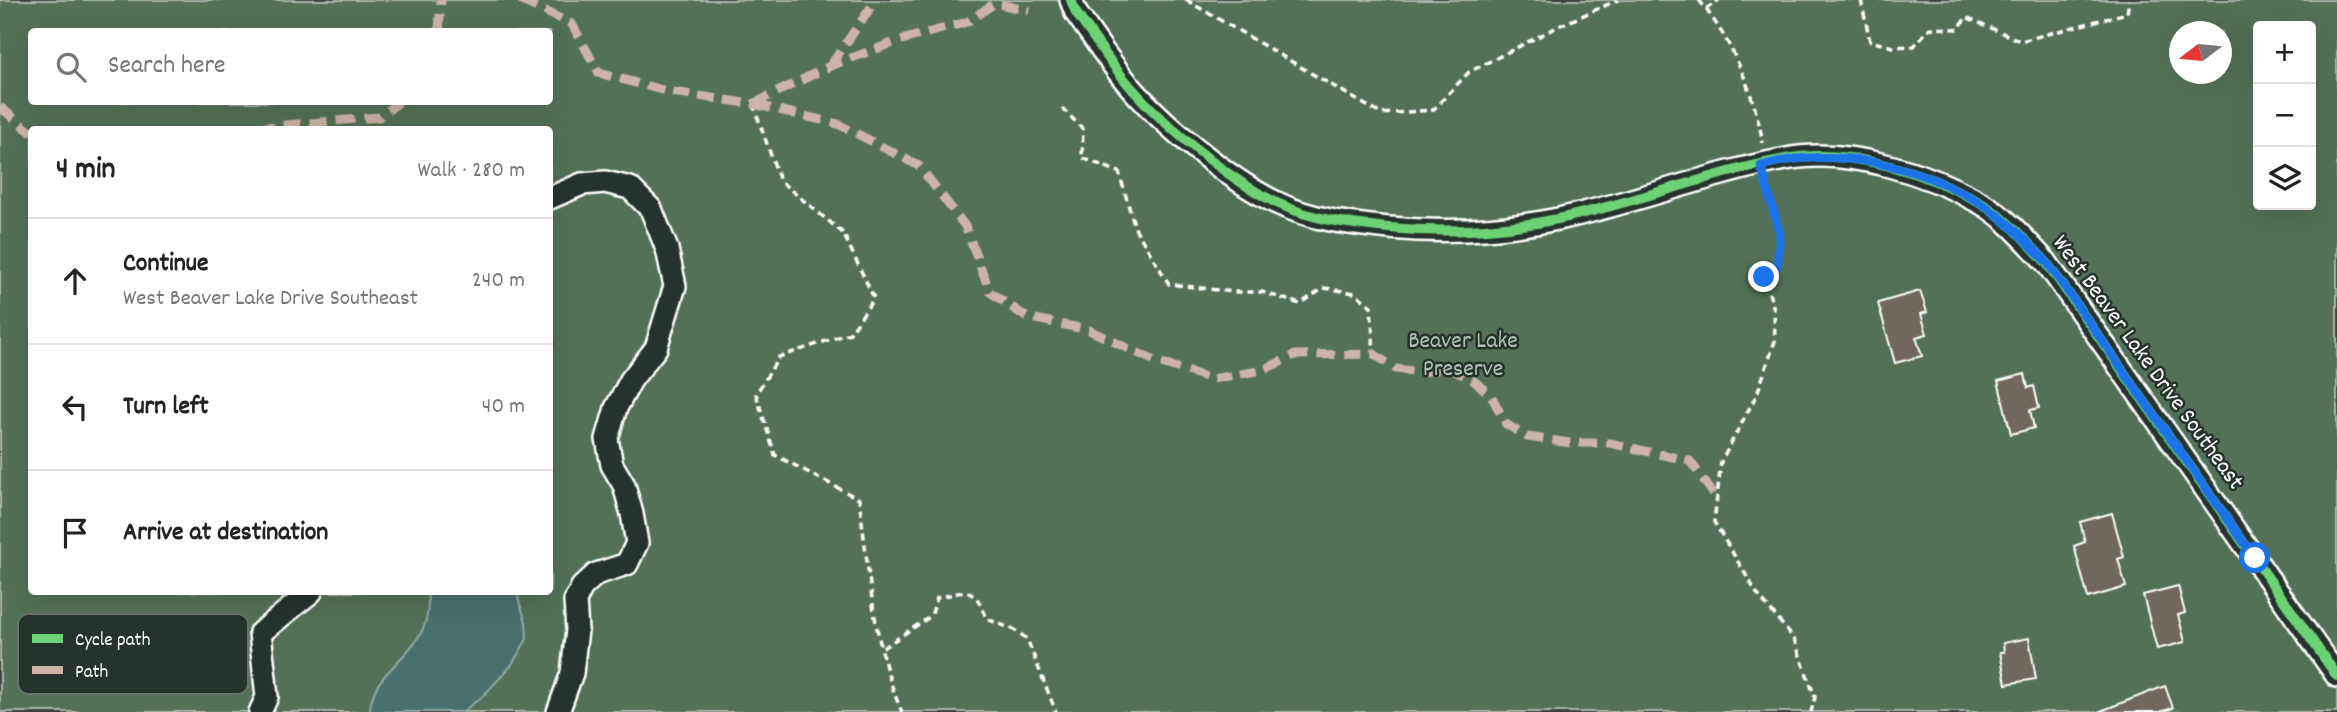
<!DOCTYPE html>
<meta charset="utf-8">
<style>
:root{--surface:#fff;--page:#f6f6f6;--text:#222;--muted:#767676;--line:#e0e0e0}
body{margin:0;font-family:Dekko,sans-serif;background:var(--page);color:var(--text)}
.controls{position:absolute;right:21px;top:21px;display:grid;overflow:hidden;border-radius:7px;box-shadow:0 7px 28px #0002}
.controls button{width:63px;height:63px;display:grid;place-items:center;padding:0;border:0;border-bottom:2px solid var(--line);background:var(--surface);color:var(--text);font:35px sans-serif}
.compass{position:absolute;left:2169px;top:21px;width:63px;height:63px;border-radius:50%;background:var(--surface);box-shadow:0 7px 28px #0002;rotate:254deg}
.stop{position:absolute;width:21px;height:21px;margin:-16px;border:5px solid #1a73e8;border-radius:50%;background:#fff}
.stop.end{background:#1a73e8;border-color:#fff;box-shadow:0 2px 7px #0008}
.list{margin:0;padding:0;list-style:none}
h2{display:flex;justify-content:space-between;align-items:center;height:91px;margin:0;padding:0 28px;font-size:30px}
h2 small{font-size:23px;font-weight:400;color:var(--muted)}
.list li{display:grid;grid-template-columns:46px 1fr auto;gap:21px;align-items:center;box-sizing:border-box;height:126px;padding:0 28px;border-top:2px solid var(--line)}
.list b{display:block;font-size:26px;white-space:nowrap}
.list p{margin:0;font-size:23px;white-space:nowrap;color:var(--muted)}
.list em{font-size:23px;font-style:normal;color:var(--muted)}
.icon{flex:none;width:38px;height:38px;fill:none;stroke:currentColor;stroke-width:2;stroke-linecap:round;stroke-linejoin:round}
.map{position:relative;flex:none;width:2337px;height:712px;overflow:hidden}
.search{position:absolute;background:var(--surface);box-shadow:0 7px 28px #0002;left:28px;top:28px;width:525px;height:77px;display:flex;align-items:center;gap:18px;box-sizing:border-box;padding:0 24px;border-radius:7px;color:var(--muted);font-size:26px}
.panel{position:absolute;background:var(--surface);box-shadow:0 7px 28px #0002;left:28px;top:126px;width:525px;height:469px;border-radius:7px}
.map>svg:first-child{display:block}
.green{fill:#537158;stroke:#a9b8ac;stroke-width:2;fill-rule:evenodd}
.water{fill:#4a6f6d;stroke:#92a9a7;stroke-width:2}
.building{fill:#70685f;stroke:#fff;stroke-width:2}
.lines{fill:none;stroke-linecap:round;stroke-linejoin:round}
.minor-casing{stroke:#fff;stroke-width:26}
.path{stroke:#fff;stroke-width:3.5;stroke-dasharray:7 5;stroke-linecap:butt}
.minor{stroke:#26332d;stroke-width:21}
.quiet{stroke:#ceb3a9;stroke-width:9;stroke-dasharray:18 9;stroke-linecap:butt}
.cycleway-casing{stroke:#26332d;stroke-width:15}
.cycleway{stroke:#6cd273;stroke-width:10}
.route{stroke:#1a73e8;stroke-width:9}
.labels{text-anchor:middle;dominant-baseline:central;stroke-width:5;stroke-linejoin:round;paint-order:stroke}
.park-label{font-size:24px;fill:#b2bfb4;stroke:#26332d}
.street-label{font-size:24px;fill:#fff;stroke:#26332d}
.key{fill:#26332d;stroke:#67706c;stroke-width:2}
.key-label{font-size:19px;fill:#fff}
</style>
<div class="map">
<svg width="2337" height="712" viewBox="0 0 2337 712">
<rect width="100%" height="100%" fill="#3c433c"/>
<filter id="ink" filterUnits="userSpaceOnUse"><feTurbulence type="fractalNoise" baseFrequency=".0143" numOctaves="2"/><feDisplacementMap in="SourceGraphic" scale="14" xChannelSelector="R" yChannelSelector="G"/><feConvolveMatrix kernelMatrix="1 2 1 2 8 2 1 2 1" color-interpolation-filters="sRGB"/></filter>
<g filter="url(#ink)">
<!-- green -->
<path class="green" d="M0,0H2337V712H0ZM2258,26H2311V205H2258ZM32,32H550V102H32ZM2180,32H2222V74H2180ZM32,130H550V592H32Z"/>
<!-- water -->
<path class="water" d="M427,592H516L526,622L527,639L511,666L483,696L462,712H370C370,663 437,654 427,592Z"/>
<!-- building -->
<path class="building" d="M1920,291L1927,312L1921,314L1927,334L1916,337L1922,356L1895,363L1878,303Z
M2025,374L2028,388L2034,386L2039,408L2030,410L2034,428L2011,434L1998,381Z
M2112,513L2124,557L2118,559L2126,587L2088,598L2074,546L2085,542L2080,522Z
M2178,586L2185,613L2178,615L2185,642L2157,649L2143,595Z
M2029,638L2036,679L2006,684L2000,652H2004L2003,643Z
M2165,686L2173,708L2160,712H2098Z"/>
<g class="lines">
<defs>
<path id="minor" d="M1071,0L1076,13C1092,35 1107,58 1124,79C1158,121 1229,180 1277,203C1312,220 1351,224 1389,228C1444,233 1504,230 1558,219C1635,203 1709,173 1786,159C1847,147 1928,173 1981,203C2006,217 2026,241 2046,262L2337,676
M550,198L582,184L605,182L630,188L651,209L667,249L675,286L656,348L631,380L616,408L607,439L612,465L624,485L632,514L637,543L627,564L596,574L582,587L575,601L577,630L572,673L558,712
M260,712L267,697L260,633L311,592"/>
</defs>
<!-- minor casing -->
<use href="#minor" class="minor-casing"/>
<!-- path -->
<path class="path" d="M1186,0L1381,114L1433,110L1469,72L1561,25L1618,0
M1699,0C1733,43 1753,89 1763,143
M1861,0L1870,41L1893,47L1914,46L1930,28L1959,29L1966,17L2021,41L2127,13L2129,0
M1706,9L1719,0
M753,104L780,181L843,233L874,298L850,333L779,357L756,394L775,455L859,499C869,569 873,647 902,712
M1062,108L1083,129L1082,158L1119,172L1135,228L1169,284L1233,292H1262L1300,304L1324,288L1355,293L1371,306L1374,354
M1765,182L1780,234L1777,267L1764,277L1774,309L1775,341L1757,394L1721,462L1714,522L1758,595L1794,639L1815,697L1811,712
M883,648L931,616L937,598L966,591L977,598L987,619L1015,630L1027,639L1056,712"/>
<!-- minor -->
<use href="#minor" class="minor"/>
<!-- quiet -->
<path class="quiet" d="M520,0L572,24L599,73L666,91L753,104L830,66L898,41L967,22L995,3L1029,11
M439,32L441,0
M830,66L876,0
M753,104L838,124L919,166L965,226L990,292L1026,317L1089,330L1155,361L1212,379L1263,370L1295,355L1374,354L1396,369L1423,372L1449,368L1473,380L1491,395L1506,424L1527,437L1571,443H1610L1690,461L1717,499
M0,107L32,133
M229,130L379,117L399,102"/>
<defs>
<path id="cycleway" d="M1071,0L1076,13C1092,35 1107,58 1124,79C1158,121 1229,180 1277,203C1312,220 1351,224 1389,228C1444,233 1504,230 1558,219C1635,203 1709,173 1786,159C1847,147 1928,173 1981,203C2006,217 2026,241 2046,262L2337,676"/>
</defs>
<!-- cycleway casing -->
<use href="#cycleway" class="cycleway-casing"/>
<!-- cycleway -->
<use href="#cycleway" class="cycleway"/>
</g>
</g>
<g class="lines" filter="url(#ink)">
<!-- route -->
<path class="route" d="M1764,277L1777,267L1780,234L1761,166C1832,145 1920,165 1982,204C2006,219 2026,241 2046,261L2255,558"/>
</g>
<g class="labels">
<!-- park labels -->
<g class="park-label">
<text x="1463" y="342">Beaver Lake<tspan x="1463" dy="28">Preserve</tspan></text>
</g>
<!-- street labels -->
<g class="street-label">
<text transform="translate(2147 363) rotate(54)">West Beaver Lake Drive Southeast</text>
</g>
</g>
<!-- legend -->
<rect x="18" y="614" width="230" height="80" rx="10" class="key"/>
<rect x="32" y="634" width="31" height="9" fill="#6cd273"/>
<rect x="32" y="666" width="31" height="8" fill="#ceb3a9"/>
<g class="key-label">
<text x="75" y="645">Cycle path</text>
<text x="75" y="677">Path</text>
</g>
</svg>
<div class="controls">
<button>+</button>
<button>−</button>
<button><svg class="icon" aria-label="layers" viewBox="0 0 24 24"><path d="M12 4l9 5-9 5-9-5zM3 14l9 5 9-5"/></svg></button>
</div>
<svg class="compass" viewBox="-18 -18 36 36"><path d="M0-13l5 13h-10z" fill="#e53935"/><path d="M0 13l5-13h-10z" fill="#767676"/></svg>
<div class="stop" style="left:2255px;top:558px"></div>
<div class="stop end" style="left:1764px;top:277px"></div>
<div class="search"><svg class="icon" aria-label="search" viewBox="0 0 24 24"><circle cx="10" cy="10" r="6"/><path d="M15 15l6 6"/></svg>Search here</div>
<section class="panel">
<h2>4 min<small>Walk · 280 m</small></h2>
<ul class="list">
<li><svg class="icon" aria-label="ahead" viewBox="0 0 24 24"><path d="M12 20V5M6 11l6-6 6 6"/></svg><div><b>Continue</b><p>West Beaver Lake Drive Southeast</p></div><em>240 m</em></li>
<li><svg class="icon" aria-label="left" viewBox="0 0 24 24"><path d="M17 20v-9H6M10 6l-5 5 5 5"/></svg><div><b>Turn left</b></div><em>40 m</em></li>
<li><svg class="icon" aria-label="arrive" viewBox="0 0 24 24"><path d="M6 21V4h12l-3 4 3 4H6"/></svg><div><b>Arrive at destination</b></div></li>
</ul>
</section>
</div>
